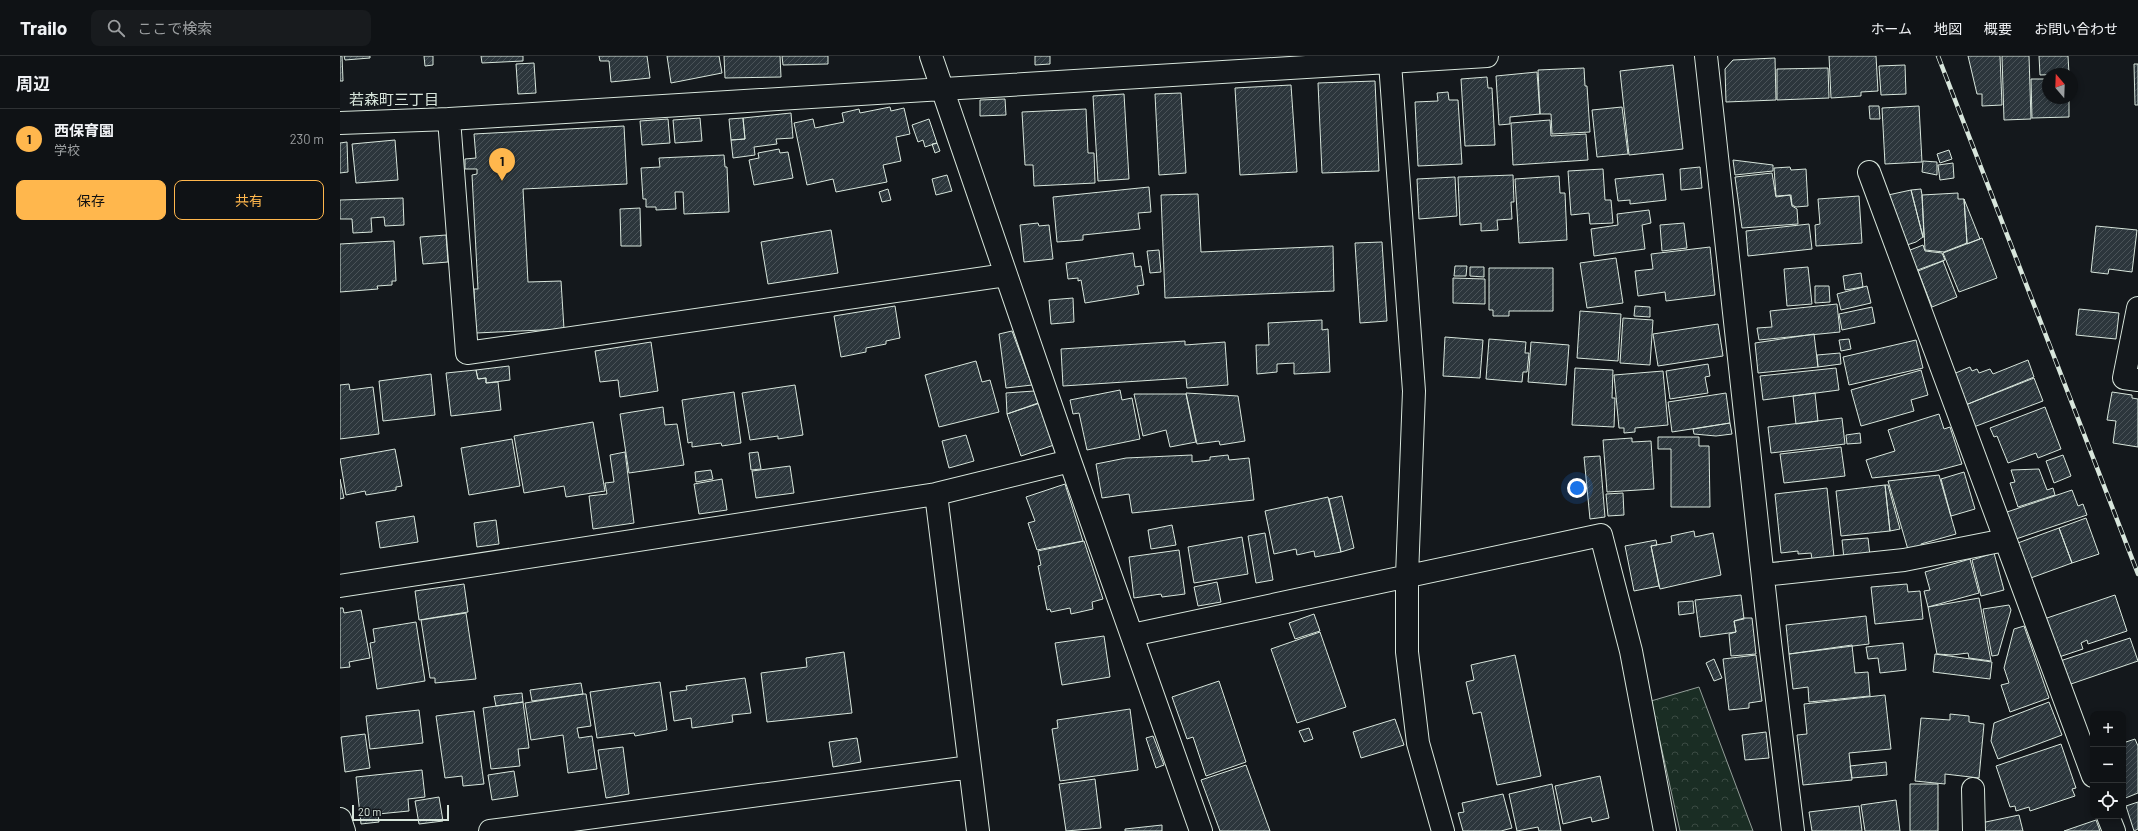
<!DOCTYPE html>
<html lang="ja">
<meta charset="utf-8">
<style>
:root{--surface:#0f1215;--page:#181b1e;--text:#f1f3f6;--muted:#9b9ea0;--line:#2f3234;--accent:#ffb74d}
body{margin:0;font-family:Barlow,"Noto Sans JP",sans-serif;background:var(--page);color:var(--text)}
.controls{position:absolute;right:12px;bottom:12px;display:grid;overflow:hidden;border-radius:8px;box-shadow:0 2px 6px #0003}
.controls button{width:36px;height:36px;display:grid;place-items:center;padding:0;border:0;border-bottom:1px solid var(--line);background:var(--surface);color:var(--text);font:20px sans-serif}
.compass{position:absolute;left:1702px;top:12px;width:36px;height:36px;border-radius:50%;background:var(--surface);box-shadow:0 2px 6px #0003;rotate:341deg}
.scale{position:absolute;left:12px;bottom:10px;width:97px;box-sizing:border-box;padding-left:4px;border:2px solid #d8e6dc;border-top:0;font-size:11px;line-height:14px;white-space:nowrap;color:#d8e6dc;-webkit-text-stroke:3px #14181c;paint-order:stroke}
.you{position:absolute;left:1237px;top:432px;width:14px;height:14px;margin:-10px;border:3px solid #fff;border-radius:50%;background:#1a73e8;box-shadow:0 0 0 6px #1a73e833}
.badge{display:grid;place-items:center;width:26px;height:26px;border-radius:50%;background:var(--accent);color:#111;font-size:13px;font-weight:700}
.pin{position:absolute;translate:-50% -33px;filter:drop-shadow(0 1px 2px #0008)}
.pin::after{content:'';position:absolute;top:21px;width:14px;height:12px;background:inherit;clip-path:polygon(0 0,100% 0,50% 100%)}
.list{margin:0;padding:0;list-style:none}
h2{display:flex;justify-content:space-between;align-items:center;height:52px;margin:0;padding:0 16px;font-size:17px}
h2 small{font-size:13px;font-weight:400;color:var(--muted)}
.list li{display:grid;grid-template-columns:26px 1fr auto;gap:12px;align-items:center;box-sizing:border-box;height:60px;padding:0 16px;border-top:1px solid var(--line)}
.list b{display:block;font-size:15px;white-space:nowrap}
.list p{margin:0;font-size:13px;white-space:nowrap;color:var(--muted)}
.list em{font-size:13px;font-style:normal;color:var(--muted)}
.actions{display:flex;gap:8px;padding:12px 16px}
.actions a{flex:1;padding:9px 0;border:1px solid var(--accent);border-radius:8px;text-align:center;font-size:14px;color:var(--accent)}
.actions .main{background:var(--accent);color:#111}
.icon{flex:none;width:22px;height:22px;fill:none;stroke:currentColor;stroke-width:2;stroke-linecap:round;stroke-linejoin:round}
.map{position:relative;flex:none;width:1798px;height:775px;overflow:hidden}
header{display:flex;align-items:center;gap:24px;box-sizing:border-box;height:56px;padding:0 20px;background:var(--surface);border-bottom:1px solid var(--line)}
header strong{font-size:19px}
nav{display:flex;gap:22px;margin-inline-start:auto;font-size:14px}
.search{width:280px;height:36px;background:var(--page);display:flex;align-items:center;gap:10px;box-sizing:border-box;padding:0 14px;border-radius:8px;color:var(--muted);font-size:15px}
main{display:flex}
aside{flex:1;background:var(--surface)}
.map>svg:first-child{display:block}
.park{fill:url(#park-crowns);stroke:#939e99}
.building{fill:url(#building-hatch);stroke:#d8e6dc}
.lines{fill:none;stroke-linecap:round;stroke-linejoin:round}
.minor-casing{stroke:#d8e6dc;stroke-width:24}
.minor{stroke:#14181c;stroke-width:22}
.rail-casing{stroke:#d8e6dc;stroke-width:4.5}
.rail{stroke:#14181c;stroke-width:3;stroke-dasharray:9;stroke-linecap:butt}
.labels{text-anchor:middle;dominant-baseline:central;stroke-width:3;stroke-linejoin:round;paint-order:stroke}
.neighbourhood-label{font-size:15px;fill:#d8e6dc;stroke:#14181c}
</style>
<header>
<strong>Trailo</strong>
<div class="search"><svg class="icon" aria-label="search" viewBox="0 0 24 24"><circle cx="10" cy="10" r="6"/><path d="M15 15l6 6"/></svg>ここで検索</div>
<nav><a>ホーム</a><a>地図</a><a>概要</a><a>お問い合わせ</a></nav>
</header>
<main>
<aside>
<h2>周辺<small></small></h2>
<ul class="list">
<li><span class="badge">1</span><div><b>西保育園</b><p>学校</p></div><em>230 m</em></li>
</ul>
<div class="actions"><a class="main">保存</a><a>共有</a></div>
</aside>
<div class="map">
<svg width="1798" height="775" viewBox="0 0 1798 775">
<defs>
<pattern id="park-crowns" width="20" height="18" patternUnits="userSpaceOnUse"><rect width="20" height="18" fill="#1a2d24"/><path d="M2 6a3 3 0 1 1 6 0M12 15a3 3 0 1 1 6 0" fill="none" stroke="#3b4b43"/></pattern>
<pattern id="building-hatch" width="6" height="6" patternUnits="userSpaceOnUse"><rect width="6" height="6" fill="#2c363c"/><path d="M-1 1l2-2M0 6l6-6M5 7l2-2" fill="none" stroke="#4a5358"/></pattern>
</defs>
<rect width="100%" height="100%" fill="#14181c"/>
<!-- park -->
<path class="park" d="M1359,631L1413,775H1340L1311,645Z"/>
<!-- building -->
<path class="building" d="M0,0H2L3,25H0Z
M4,0H30V2L5,4Z
M84,0H93V9L85,10Z
M141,0H183V5L142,7Z
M259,0H307L310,22L271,26L269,5H260Z
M327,0H379L382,17L331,27Z
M384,0H440L441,21L385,22Z
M442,0H488V8L443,9Z
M695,0H710V8L695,9Z
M1489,0H1536L1538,35L1521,36V40L1491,42Z
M1628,0H1660L1662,49L1642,50V38H1637Z
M1662,0H1689L1691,63L1664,64Z
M1699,0H1728L1729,18L1700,19Z
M1435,2L1436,44L1386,46L1385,13L1393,4Z
M194,7L196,37L178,38L176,8Z
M1794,8H1798V49H1795Z
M1333,9L1343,93L1289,99L1280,15Z
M1565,9L1566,38L1541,39L1539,10Z
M1244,12L1245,30H1247L1250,76L1212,78L1211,58H1200L1198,14Z
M1488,12L1489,42L1437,44V13Z
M1197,16L1200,58L1170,61V68L1159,69L1156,20Z
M1147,21L1148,32H1152L1155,89L1125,90L1121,23Z
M1691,23H1708V42H1729V61L1692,62Z
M1035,25L1039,115L982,117L978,27Z
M951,29L957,116L900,119L895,32Z
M1108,36L1109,44H1118L1122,108L1078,110L1075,46L1098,45L1097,37Z
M841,37L846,117L819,119L815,38Z
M784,38L789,123L758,125L753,40Z
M665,43L666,59L640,60V44Z
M1529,50H1539L1540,63H1530Z
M1579,50L1582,106L1545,108L1542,52Z
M550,51L551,55L564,52L570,78L556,81L561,105L543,109L547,126L496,136L493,123L467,129L454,67L473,63L475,72L504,66L502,57L519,53L520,57Z
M1282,51L1288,98L1257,101L1252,54Z
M746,53L748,97H754L755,127L694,130L693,109H685L682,56Z
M451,57L453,82L436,83L437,88L414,91L415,99L393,102L391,84L405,83L403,62Z
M360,62L362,85L335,87L333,64Z
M403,62L405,83L391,84L389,63Z
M328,63L330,87L302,89L300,65Z
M589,63L597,87L585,91L583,84L578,86L572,69Z
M1210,64L1211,80L1246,78L1248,104L1173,109L1171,67Z
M284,70L287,128L183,133L188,226L221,225L224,273L136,277L134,233H138L132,119L137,118V113H125V103L136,102L134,78Z
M55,84L58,124L16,127L12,88Z
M7,86L8,116L0,117V87Z
M597,87L600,95L595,97L592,88Z
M439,93L440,97L448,96L453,122L414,129L409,104L419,102L418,97Z
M1609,94L1612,103L1600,107L1597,98Z
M384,99L385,111H387L389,156L344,158L343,136H335L336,153L316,154V151H306V143H303L301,112L320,111L319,102Z
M1393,104L1433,109V115L1395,119Z
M1583,105L1597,106V119L1582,116Z
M1613,107L1614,122L1600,124L1598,109Z
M1360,111L1362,132L1341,134L1340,113Z
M1450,111L1451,114L1466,113L1468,150L1456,151L1452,149L1451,139L1436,140L1434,112Z
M1263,113L1265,144H1271L1273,167L1250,168L1249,157L1231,159L1228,115Z
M1432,117L1436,141L1450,139L1452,150L1457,153L1458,168L1402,172L1395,121Z
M1323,118L1326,144L1290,148V144L1278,145L1275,123Z
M607,119L612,135L596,139L592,123Z
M1173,119L1174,146H1171L1172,163L1157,164L1158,174L1141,175V167L1120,169L1118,121Z
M1219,120L1220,137H1225L1227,184L1179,187L1175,123Z
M1115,121L1117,160L1079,163L1077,123Z
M809,131L811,156L798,157L800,173L743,179V184L717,186L713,141Z
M548,133L551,144L542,146L539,136Z
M1581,133L1582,139L1584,181H1583L1571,134Z
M1571,134L1583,181L1576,186L1561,191L1548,139Z
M1618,137V143H1624L1627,187L1604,196L1585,194L1582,139Z
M858,138L861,196L993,190L994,235L825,242L821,139Z
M1519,140L1522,187L1476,190L1475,169L1480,168L1478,143Z
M63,142L64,169L45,170L44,161L31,162L32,176L13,177L12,163H0V144Z
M1624,143L1640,183L1627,188V187Z
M300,152L301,190H281L280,153Z
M1309,154L1311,167L1302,169L1305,193L1254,200L1251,173L1278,169L1277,158Z
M698,167L699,170L709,169L713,203L684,206L680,169Z
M1344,167L1347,192L1322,195L1320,169Z
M1469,168L1472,193L1408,200L1406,175Z
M1756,170L1797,174L1792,216L1769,213L1768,218L1751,216Z
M491,174L498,217L428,228L421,186Z
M106,179L108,206L83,208L80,181Z
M1642,182L1657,222L1619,236L1603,197Z
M54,185L56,225H52V229L37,230L38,233L0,236V188Z
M1042,186L1047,265L1020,267L1015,187Z
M1583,189L1585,195L1602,197L1605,204L1572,216L1565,196Z
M1370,191L1375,239L1326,245L1325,236L1298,240L1295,215L1313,213L1311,198Z
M819,194L821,216L810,217L807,195Z
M793,197L795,211L801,210L804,229L797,230L799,238L745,247L741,224L738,225V222L728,223L726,207Z
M1276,202L1283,247L1247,252L1240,207Z
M1603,205L1617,241L1592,251L1578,215Z
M1115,210H1127L1126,220H1114Z
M1130,211H1144V221L1130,220Z
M1468,211L1472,248L1447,250L1444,213Z
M1149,212H1213V255H1169V260H1153V254H1149Z
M1521,217L1523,231L1505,234L1503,220Z
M1113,222L1145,223V248L1113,247Z
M1475,230H1489L1490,246L1475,247Z
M1527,230L1531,247L1501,254L1497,238Z
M733,242L734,266L711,268L709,244Z
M1497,248L1500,276L1419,284L1417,272L1432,271L1430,255Z
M555,250L560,282L546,285V288L526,292V296L501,301L494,260Z
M1295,250L1310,251V261L1294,260Z
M1532,251L1535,267L1502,274L1499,258Z
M1739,253L1779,257L1776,283L1736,279Z
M1240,255L1281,258L1278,305L1237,302Z
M1283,262L1313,264L1310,309L1280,307Z
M982,264V274L988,273L990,316L954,318V307L937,308V316L917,318L916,289H929L928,267Z
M1378,268L1383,300L1318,310L1313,278Z
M672,275L692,329L666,332L659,278Z
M1474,278L1478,311L1418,317L1415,287Z
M1105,281L1143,284L1140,322L1103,320Z
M1149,283L1186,286L1185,297H1189L1187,316H1183L1182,326L1146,323Z
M1509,283L1511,293L1501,295L1499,284Z
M1576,284L1583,312L1509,329L1503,301Z
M845,285V289L885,286L888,329L847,332L846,322L723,330L721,293Z
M311,286L318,335L280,341L278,324L260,326L255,295Z
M1191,286L1229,289L1226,329L1188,326Z
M1500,297L1501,308L1478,311L1477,299Z
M1688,304L1694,321L1623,350L1611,319L1630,311L1632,315L1637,313L1639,317L1650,313L1653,318Z
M636,305L642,326L650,324L659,356L599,371L585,319Z
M1368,308L1370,320L1365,321L1368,337L1330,343L1326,315Z
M169,310L170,324L146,327V322L138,323L136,314Z
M1235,312L1273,314L1272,342H1275L1274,371L1232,369Z
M1496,312L1499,334L1423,344L1420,320Z
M136,314L138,323L146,322V327L158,326L161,354L111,360L106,317Z
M1581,314L1588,339L1571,344L1574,355L1521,370L1511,334Z
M1323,315L1328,369L1295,372V376L1284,377V372H1279L1274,319Z
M91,318L95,359L43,365L39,325Z
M1694,322L1703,345L1631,372L1623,350Z
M9,328L10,334L33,331L39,378L0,383V329Z
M455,329L463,379L438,383V380L410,384L402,337Z
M780,334L782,344L792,342L800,383L747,394L739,357L733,358L730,344Z
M694,335L698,347L667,358L666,337Z
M394,336L401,387L382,390L381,387L352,391V386L348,387L342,344Z
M1772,336L1792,339V342L1798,343V391L1773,387L1776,365L1767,364Z
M846,337L898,340L905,385L880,389L879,385L857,388Z
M1386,337L1390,367L1332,376L1328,346Z
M1475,337L1478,365L1456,368L1453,340Z
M794,338H846L856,386L830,391L826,374L803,380Z
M700,347L714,389L681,400L667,358Z
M323,351L325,369L337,368L344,409L289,417L280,358Z
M1705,351L1721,393L1698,402L1696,397L1668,407L1657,380L1654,381L1650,372Z
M1599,358L1604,373L1610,371L1622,408L1596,415L1532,422L1526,404L1555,395L1548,374Z
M1502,362L1505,388L1431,397L1428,371Z
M253,366L265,435L226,441L224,430L184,437L174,380Z
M1390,367L1392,378L1376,380L1354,378L1353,373Z
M1520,377L1521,387L1507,388L1506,379Z
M626,379L634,405L609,412L602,385Z
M1318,381H1359V390H1369L1370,451H1331V393H1318Z
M1292,382V386L1311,385L1314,433L1267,436L1263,384Z
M172,383L180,430L129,439L121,392Z
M1501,391L1505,420L1444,427L1440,398Z
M55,393L62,430L56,431V434L26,439L25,435L6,439L0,403Z
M285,396L294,467L253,473L249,440L267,438L265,427L274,426L270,399Z
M418,396L421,413L411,414L409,397Z
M852,399V406L870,404V401L888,399L889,404L909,402L914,444L792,457L789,438L762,442L756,408L786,402Z
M1723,399L1731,420L1714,427L1706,405Z
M1260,400L1265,461L1250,463L1244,401Z
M450,410L454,437L416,442L412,415Z
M1699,413L1707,434L1713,432L1715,439L1678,451L1670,427L1675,426L1671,414Z
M371,414L373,423L356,426L355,416Z
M1624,416L1635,453L1611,460L1601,423Z
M1599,419L1616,478L1581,488L1582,493L1569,497L1548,425Z
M0,423L4,442L0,443Z
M382,423L387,454L359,458L354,428Z
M725,428L743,485L697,494L688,467L695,465L686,441Z
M1545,429H1548L1560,473L1550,475Z
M1545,429L1550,475L1501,480L1496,435Z
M1487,432L1494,501L1472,503L1471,497L1458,498V495L1441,497L1435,438Z
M1732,434L1738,450L1743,448L1747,459L1673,484L1664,457Z
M1283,437L1284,459L1268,460L1266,438Z
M1002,440L1014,492L1001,496L989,443Z
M988,441L1001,496L975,501L974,495L957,499L956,493L934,498L925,455Z
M74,460L78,486L40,492L36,466Z
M1746,462L1759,498L1732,507L1719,472Z
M156,464L159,488L137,491L134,467Z
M832,469L836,489L811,493L808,474Z
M1719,472L1732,507L1688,523L1675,488Z
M1354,475L1355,481L1373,477L1381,519L1320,533L1311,490L1332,486L1331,480Z
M925,477L933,524L916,527L908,480Z
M902,481L908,518L854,527L848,491Z
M1528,482L1530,500L1504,503L1502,484Z
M1316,484L1317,489L1311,490L1319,530L1294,535L1285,490Z
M744,485L763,543L752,546L753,553L731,558L730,552L711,556L710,553L707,554L698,510L701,509L698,495Z
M839,494L845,538L822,541L821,538L794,542L789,501Z
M1654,497L1664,534L1641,540L1632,504Z
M1630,503L1639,537L1588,551L1584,535L1590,534L1585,516Z
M877,526L881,546L858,550L854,531Z
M124,528L128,556L79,564L75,535Z
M1567,528L1568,536L1580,535L1583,563L1535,568L1531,531Z
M1401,539L1404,563L1394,565L1396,576L1360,581L1355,544Z
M1775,539L1787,575L1748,588L1747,584L1741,587L1743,593L1716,602L1704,563Z
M1639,542L1651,605L1629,602L1628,597L1612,599L1597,598L1588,551Z
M1353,545L1354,557L1339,559L1338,546Z
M1669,549L1671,554L1658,599L1652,600L1643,553Z
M0,552H3L4,557L21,554L30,602L9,606L10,611L0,612Z
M126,557L136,623L95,627V622H90L81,564Z
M974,558L980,575L955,583L949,567Z
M1526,560L1529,588L1449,598L1446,569Z
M1404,562H1412L1416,598L1391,600L1389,578L1396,576L1394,565Z
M76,566L85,625L37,633L30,587L35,586L33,573Z
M1684,570L1709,642L1670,656L1661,629L1669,627L1664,612L1674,573Z
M980,576L1006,651L957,667L931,593Z
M764,580L770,621L722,629L715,587Z
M1790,582L1798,605L1728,629L1720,605Z
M1563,587L1566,614L1540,617L1538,602L1528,603L1526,591Z
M1512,589L1515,617L1528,616L1530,640L1469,646L1468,631L1453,633L1449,598Z
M504,596L512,657L427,666L421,617L467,611L466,602Z
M1595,598L1652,606L1650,623L1593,616Z
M1175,599L1201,720L1157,729L1141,656L1133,658L1126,626L1134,624L1131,609Z
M1416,599L1422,645L1409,647V652L1389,654L1383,603Z
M1374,603L1382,622L1374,625L1366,607Z
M405,622L411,657L392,659L393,666L352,672L351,662L334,665L330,636L347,634L346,630Z
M879,625L906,706L866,720L853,681L847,683L832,641Z
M320,626L327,674L295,680L294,677L257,682L250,636Z
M241,627L243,638L192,645L190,634Z
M182,637L183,646L156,650L154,640Z
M243,638H246L251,670L237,672L239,682L252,680L257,713L228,717L223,679L191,684L185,647Z
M1545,639L1551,693L1509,697L1512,724L1463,729L1457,679L1467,678L1464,648Z
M183,646L189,692L178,693L180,710L151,713L143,652Z
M1709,646L1722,679L1658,703L1651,685L1654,667Z
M790,653L798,714L720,725L712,673L718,672L717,664Z
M79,654L83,687L30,693L26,660Z
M134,655L144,728L123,730L122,720L105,722L96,660Z
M1610,658L1629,660V666L1644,668L1639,722L1605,718V728L1575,725L1581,662L1610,664Z
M1055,663L1064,689L1021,702L1013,676Z
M969,672L973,683L964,686L959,675Z
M1426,676L1429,702L1405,704L1402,679Z
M25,678L30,712L5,716L1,681Z
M813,680L824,709L816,712L806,682Z
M517,682L521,706L493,711L489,686Z
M1795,683L1798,690V737L1783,743V687Z
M1721,688L1736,732L1732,733L1735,740L1690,755L1689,751L1676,755L1675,750L1670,751L1656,710Z
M283,691L289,738L266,742L258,694Z
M1546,706L1547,719L1512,722L1510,710Z
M906,709L930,775H880L861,724Z
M82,714L85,741L68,743L69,755L38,758L39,766L21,768L16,721Z
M174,715L178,740L152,744L148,719Z
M1260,720L1269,762L1252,766L1251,761L1223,768L1215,730Z
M755,723L761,772L726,775L719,728Z
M1212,728L1221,775H1199L1198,771L1177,775L1169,738Z
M1570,728H1598V775H1570Z
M1163,738L1172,772L1161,775H1123L1118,757L1124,756L1122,747Z
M99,741L103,765L79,768L75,745Z
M1556,744L1560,775H1525L1521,749Z
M1798,746V773L1794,775L1786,750Z
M1519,750L1522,775H1472L1469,756Z
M1679,759L1683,775H1643L1641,767Z
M1756,764L1760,775H1724Z
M822,769V775H785V773Z"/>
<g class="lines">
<defs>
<path id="minor" d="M591,0L730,405L861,775
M1366,0L1430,586L1453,775
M1050,7L1074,335L1067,520V596L1078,687L1103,775
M109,63L127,297L666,219
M0,67L109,63L1147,0
M1529,116L1753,720
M1798,252L1784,322L1798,324
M596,438L638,775
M1423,519L1564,504L1665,484
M0,530L596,438L730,405
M792,579L1261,479L1291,595L1325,775
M1633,733L1634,775
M1768,760L1774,775
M0,763L4,775
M150,775L630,711"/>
</defs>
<!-- minor casing -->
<use href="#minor" class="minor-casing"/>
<!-- minor -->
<use href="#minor" class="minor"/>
<defs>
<path id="rail" d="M1598,0L1798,518"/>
</defs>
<!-- rail casing -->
<use href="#rail" class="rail-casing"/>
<!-- rail -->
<use href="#rail" class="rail"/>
</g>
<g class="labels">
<!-- neighbourhood labels -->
<g class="neighbourhood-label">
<text x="54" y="43">若森町三丁目</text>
</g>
</g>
</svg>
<div class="controls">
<button>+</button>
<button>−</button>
<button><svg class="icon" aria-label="locate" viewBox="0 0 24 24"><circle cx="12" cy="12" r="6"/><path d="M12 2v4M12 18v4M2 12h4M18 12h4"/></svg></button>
</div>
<svg class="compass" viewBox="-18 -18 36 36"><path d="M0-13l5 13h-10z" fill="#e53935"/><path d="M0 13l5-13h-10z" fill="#9b9ea0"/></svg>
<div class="scale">20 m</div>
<div class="you"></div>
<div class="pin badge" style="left:162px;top:125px">1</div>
</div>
</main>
